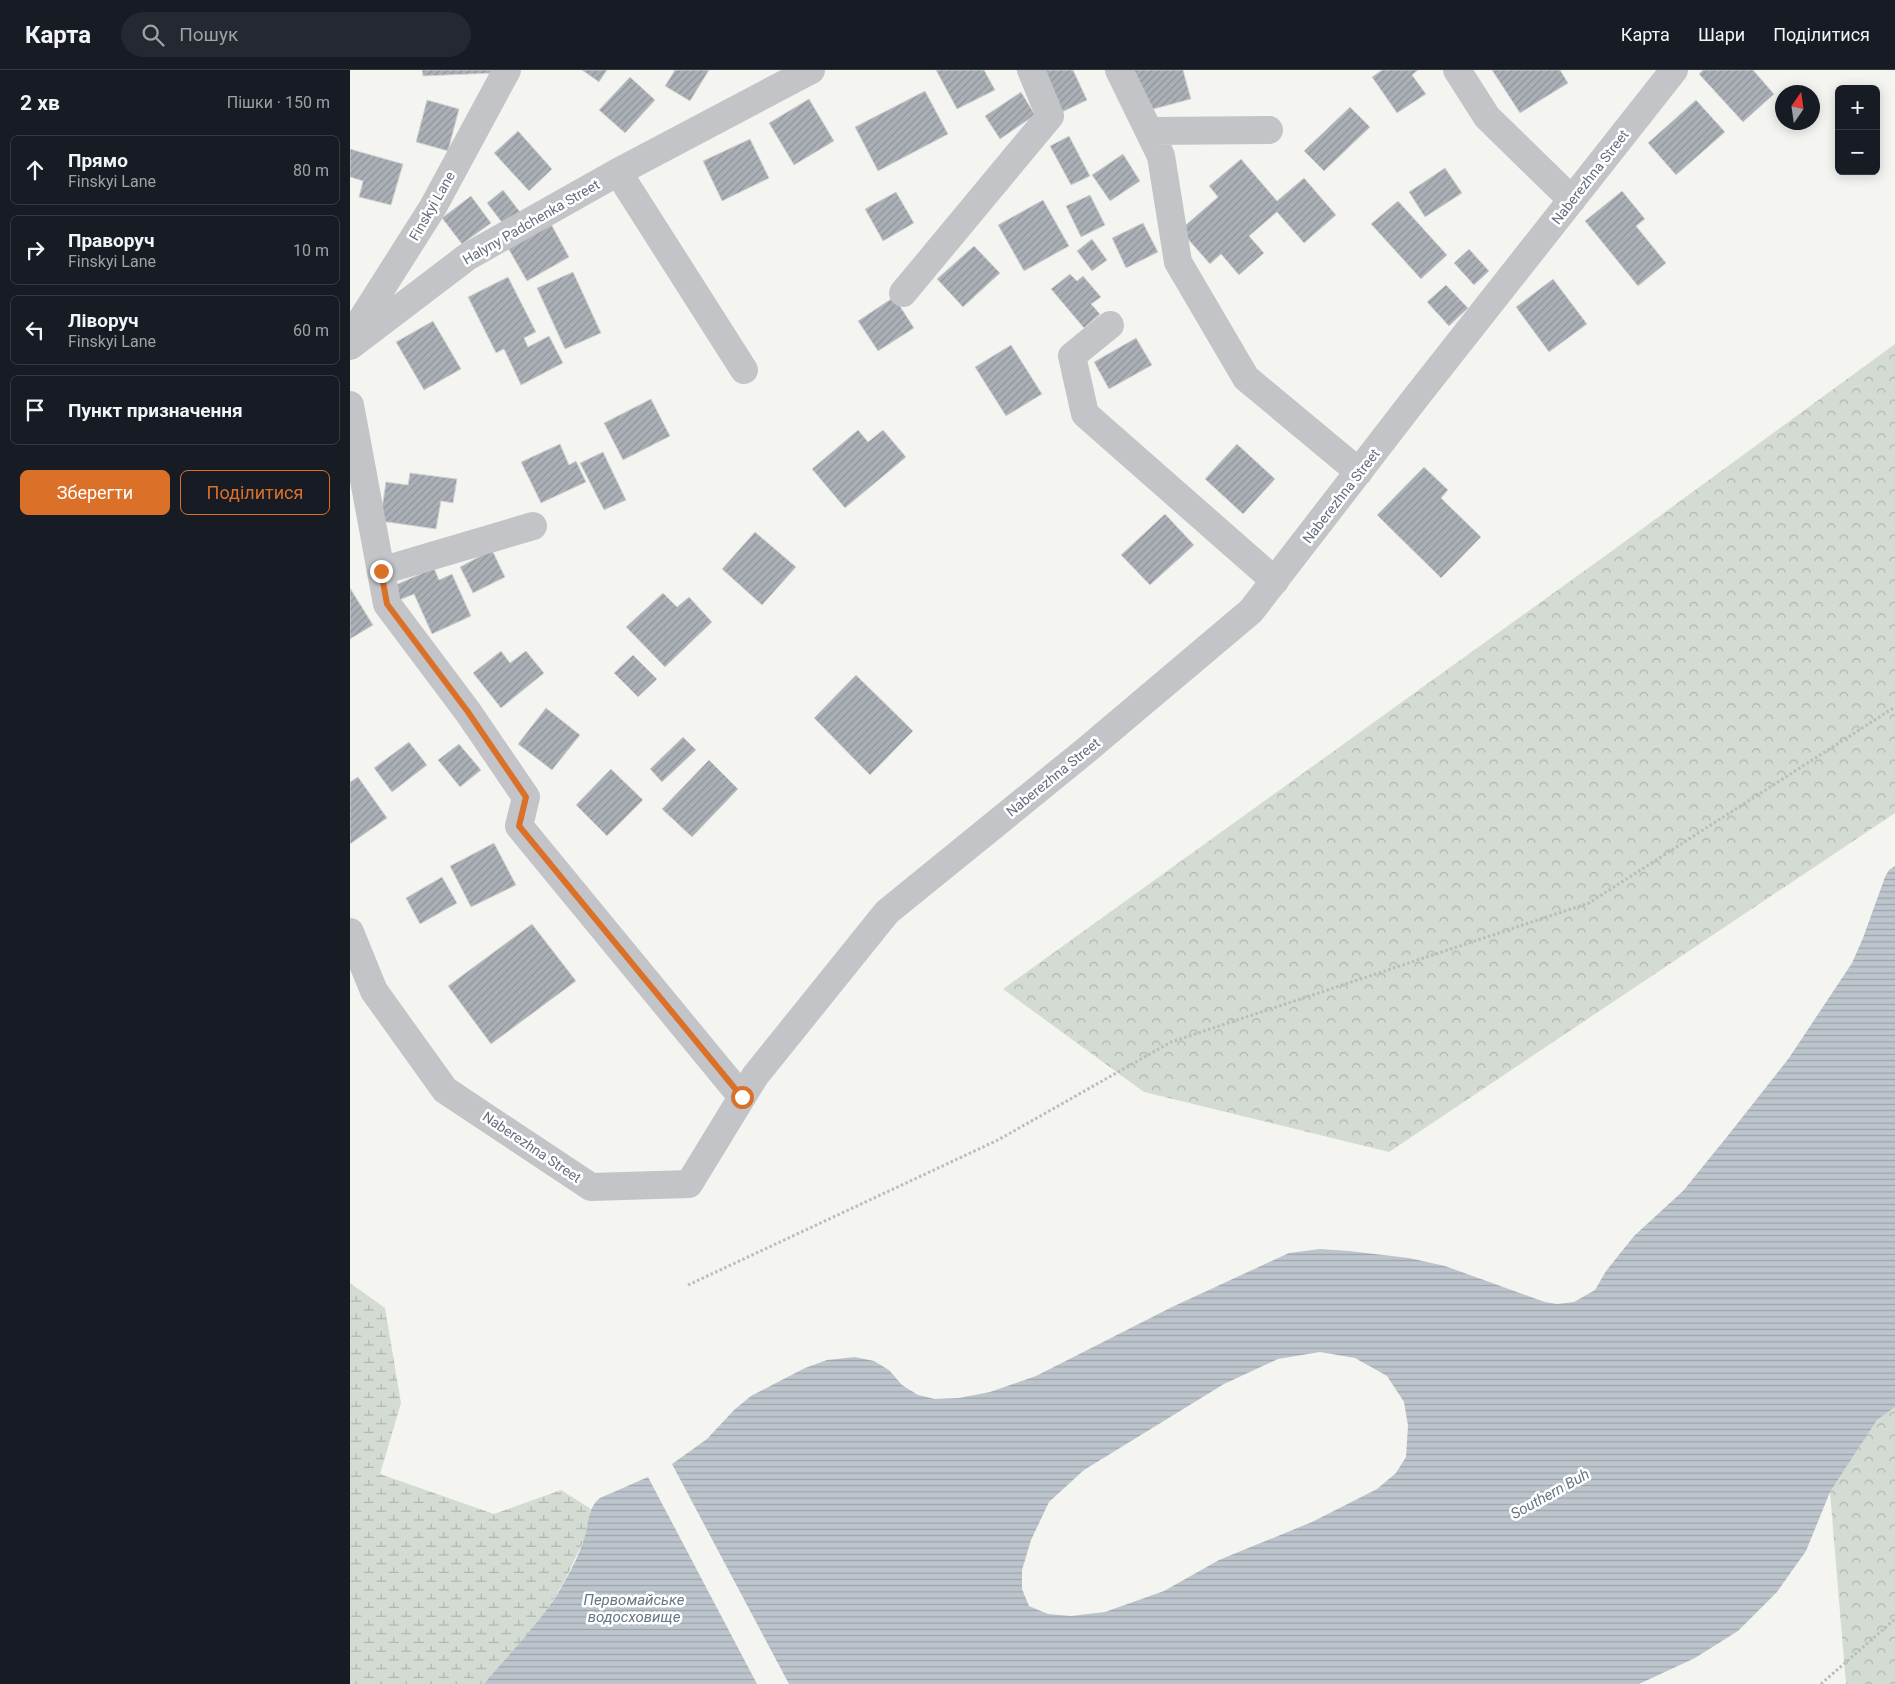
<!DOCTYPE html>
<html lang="uk">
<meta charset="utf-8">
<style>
:root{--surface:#171b24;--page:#242831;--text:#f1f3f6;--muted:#9ea1a6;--line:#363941;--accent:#db7029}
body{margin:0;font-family:Roboto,sans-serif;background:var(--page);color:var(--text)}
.controls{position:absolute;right:15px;top:15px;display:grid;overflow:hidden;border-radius:8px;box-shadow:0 2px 12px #0003}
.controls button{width:45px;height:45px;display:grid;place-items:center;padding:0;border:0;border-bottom:1px solid var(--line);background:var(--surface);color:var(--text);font:25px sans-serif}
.compass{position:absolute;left:1425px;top:15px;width:45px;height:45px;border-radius:50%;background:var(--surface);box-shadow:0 2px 12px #0003;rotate:13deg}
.stop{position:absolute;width:15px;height:15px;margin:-11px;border:4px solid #db7029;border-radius:50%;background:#fff}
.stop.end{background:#db7029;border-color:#fff;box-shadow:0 1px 5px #0008}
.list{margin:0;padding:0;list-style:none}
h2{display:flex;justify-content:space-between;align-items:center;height:65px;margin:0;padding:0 20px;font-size:21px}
h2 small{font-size:16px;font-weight:400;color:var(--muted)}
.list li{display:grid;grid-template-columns:32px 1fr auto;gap:15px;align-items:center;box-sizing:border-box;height:70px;margin:0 10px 10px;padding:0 10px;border:1px solid var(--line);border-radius:8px}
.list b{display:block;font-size:19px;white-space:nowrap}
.list p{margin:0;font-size:16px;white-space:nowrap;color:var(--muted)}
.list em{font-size:16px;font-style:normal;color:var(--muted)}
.actions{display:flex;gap:10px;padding:15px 20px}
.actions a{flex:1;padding:11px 0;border:1px solid var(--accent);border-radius:8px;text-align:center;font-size:18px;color:var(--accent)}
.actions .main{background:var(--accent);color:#fff}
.icon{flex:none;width:28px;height:28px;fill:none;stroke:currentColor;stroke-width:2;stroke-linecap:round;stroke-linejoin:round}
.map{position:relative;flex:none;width:1545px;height:1614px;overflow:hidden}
header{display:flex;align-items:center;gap:30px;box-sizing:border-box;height:70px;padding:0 25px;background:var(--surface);border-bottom:1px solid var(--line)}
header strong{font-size:24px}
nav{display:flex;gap:28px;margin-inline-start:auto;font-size:18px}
.search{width:350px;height:45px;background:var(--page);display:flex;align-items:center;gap:12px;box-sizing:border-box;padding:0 18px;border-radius:28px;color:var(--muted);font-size:19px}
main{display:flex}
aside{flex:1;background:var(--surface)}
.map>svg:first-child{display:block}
.forest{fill:url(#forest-crowns)}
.wetland{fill:url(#wetland-marsh)}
.water{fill:url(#water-rules);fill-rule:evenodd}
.building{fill:url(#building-hatch);stroke:#d5d5d3}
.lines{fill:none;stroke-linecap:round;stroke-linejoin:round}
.path{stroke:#bbbcbf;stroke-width:3;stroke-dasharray:2.5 2.5;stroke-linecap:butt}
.minor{stroke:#c2c4c8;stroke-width:28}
.route{stroke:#db7029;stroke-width:6}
.labels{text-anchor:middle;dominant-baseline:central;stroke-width:5;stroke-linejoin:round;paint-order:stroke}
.street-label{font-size:14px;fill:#646f80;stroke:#fff}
.water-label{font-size:15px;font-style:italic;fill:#657785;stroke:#fff}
</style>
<header>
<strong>Карта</strong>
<div class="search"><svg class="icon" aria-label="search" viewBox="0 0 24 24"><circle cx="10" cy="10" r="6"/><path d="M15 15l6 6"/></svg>Пошук</div>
<nav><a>Карта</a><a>Шари</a><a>Поділитися</a></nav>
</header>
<main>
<aside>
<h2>2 хв<small>Пішки · 150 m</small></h2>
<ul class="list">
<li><svg class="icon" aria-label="ahead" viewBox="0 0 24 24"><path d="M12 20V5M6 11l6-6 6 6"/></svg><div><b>Прямо</b><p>Finskyi Lane</p></div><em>80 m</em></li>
<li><svg class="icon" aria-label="right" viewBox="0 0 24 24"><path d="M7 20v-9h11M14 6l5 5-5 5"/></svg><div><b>Праворуч</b><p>Finskyi Lane</p></div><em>10 m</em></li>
<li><svg class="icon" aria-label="left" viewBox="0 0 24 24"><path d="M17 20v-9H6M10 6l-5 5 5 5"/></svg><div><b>Ліворуч</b><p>Finskyi Lane</p></div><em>60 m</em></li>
<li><svg class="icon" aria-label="arrive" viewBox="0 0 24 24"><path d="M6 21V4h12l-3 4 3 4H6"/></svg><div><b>Пункт призначення</b></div></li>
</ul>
<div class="actions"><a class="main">Зберегти</a><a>Поділитися</a></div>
</aside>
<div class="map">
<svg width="1545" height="1614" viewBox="0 0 1545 1614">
<defs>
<pattern id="forest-crowns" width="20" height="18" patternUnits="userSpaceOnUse" patternTransform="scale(1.25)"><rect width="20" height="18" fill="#d4dbd2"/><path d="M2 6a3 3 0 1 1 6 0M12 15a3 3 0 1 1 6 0" fill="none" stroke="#b0b6b0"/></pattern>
<pattern id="wetland-marsh" width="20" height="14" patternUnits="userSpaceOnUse" patternTransform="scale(1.25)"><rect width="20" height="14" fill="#d4dbd2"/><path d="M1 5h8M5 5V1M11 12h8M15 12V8" fill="none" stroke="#b0b6b0"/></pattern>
<pattern id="water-rules" width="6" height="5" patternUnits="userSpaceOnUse" patternTransform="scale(1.25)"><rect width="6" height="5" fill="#bdc5cc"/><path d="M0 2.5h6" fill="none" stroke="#9da4ab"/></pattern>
<pattern id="building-hatch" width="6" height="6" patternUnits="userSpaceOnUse" patternTransform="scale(1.25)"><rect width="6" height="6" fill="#aab0b6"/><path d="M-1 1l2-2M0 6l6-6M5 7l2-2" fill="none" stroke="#8e9399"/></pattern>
</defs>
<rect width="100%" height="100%" fill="#f4f4f0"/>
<!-- forest -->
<path class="forest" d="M1545,274V743L1039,1082L794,1022L653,919L1255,486Z
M1545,1337V1614H1496L1480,1422L1527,1350Z"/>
<!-- wetland -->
<path class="wetland" d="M0,1213L35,1238L51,1333L30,1404L144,1444L211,1420L241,1439L234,1470L214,1512L191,1549L134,1614H0Z"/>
<!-- water -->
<path class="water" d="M1545,796V1337L1527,1350L1480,1422L1456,1481L1427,1522L1388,1561L1345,1588L1289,1614H439L322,1394L357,1369L384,1340L401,1326L455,1298L477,1290L505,1287L524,1291L539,1300L552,1315L568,1325L585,1329L609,1328L640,1322L686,1306L822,1237L939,1183L970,1179L999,1181L1059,1188L1095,1196L1195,1232L1207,1234L1224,1232L1245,1220L1256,1201L1284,1166L1333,1121L1376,1068L1439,988L1502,893L1513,868L1535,807L1539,800ZM970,1282L1005,1288L1037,1306L1054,1332L1058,1356L1056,1387L1046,1403L1027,1419L962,1452L869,1490L814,1521L755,1542L721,1546L698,1544L679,1536L672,1519V1500L681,1470L699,1432L734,1400L874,1314L928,1289Z
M298,1407L407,1614H134C162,1580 194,1550 215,1511C222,1498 230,1483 234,1469C239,1455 237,1438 250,1428Z"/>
<!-- building -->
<path class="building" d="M72,0H144V3L73,6Z
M232,0H257L249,12Z
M325,0H359L340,31L315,16Z
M586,0H634L645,20L607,39Z
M689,0H723L737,30L710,43Z
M784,0H833L841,29L796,41Z
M1032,0H1068L1062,5L1076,24L1047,43L1022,7Z
M1142,0H1210L1218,13L1170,43Z
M1353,0H1403L1424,24L1393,52L1349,4Z
M280,7L305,30L275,63L249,40Z
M575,21L598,64L528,101L505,57Z
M671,22L685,45L650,69L635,46Z
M459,29L484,71L444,95L419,53Z
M77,30L109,39L98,81L66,72Z
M1346,30L1375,62L1326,105L1298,73Z
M1000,37L1020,57L974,101L954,81Z
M168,61L202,99L179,121L144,83Z
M719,66L740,106L721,115L700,76Z
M400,69L419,108L372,131L353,91Z
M0,79L53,94L41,135L9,127L13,111L0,107Z
M773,84L790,111L760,131L742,105Z
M891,89L927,131L954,108L986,145L954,173L927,142L899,166L914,183L889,205L871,184L860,194L830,160L868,127L859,116Z
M1095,98L1112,123L1075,147L1059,122Z
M153,120L170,142L154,155L137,133Z
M1272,121L1295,149L1286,156L1316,193L1288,216L1235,151Z
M546,122L564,153L533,171L515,139Z
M740,125L755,155L731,167L716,136Z
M121,126L141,153L112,174L92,148Z
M693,130L719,176L674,201L648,155Z
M1048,131L1097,185L1071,209L1021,154Z
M793,153L808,182L776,198L762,168Z
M201,154L219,187L177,211L158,178Z
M742,169L757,190L742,201L727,181Z
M624,176L650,203L613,237L587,209Z
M1119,179L1139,201L1124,215L1104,193Z
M223,202L251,263L215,279L187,218Z
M720,204L727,211L733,206L751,227L741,234L750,244L734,258L701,219Z
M158,207L186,262L174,268L178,277L199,266L213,293L171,315L154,279L146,283L118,227Z
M1203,209L1237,254L1199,282L1166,237Z
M1096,215L1118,238L1099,256L1077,232Z
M544,227L564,258L528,281L508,251Z
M83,251L111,299L74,320L46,272Z
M786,268L802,295L759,319L744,292Z
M661,275L692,324L656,346L625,297Z
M301,329L320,366L273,390L254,353Z
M508,360L518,372L533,360L556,387L495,438L462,399Z
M210,374L219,395L226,391L236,412L191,433L171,392Z
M887,374L925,409L893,444L855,409Z
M253,382L276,430L254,440L230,393Z
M1074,397L1098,420L1091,428L1131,467L1091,508L1027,445Z
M60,403L107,409L103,433L91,431L86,459L30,451L36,412L58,415Z
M815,444L844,475L800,515L771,485Z
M405,462L446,497L412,535L372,499Z
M142,480L155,507L123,523L110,497Z
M84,498L89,510L102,504L121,546L82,564L64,524L47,531L41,517Z
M0,518L23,555L0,569Z
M313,523L327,537L339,527L362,552L315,597L276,557Z
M151,581L160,593L176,581L194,603L151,638L123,603Z
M283,585L307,609L288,627L264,603Z
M506,605L563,661L520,705L464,648Z
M196,638L230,665L202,700L168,674Z
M333,667L346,680L312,712L300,699Z
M59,672L77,695L42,722L24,698Z
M109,674L131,700L110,717L88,690Z
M359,690L388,719L342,767L312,739Z
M261,699L293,730L257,766L226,735Z
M8,707L37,748L0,774V712Z
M144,773L166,815L121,837L100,796Z
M92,807L107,833L70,854L56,828Z
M182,854L226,911L141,974L98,916Z"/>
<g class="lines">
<!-- path -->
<path class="path" d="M338,1215L648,1070L821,972L1239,833L1545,637
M1471,1614L1545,1549"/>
<!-- minor -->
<path class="minor" d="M769,0L811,86L828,192L896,308L1009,402
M1107,0L1137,47L1222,130
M799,61L919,60
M268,102L394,300
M553,223L700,46L681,0
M760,255L722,286L735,344L925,511
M0,268L83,137L157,0
M0,276L117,187L268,102L461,0
M0,335L37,534L118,642L176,727L169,756L392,1027
M31,501L183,456
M0,862L24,921L95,1020L241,1117L339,1114L405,1006L537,842L734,682L901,541L1067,326L1324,0"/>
</g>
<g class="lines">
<!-- route -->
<path class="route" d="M31,501L37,534L118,642L176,727L169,756L392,1027"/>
</g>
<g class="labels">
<!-- street labels -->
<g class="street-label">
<text transform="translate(1240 107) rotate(-52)">Naberezhna Street</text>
<text transform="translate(82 136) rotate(-60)">Finskyi Lane</text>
<text transform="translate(181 152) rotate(-30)">Halyny Padchenka Street</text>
<text transform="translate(991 426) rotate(-52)">Naberezhna Street</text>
<text transform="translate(703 707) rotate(-39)">Naberezhna Street</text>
<text transform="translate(182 1077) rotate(34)">Naberezhna Street</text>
</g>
<!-- water labels -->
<g class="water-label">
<text transform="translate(1200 1424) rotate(-29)">Southern Buh</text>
<text x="284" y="1530">Первомайське<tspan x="284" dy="17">водосховище</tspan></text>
</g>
</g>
</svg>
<div class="controls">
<button>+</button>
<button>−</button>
</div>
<svg class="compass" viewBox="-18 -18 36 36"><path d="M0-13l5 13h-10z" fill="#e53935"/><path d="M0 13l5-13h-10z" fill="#9ea1a6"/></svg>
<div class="stop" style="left:392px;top:1027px"></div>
<div class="stop end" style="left:31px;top:501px"></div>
</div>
</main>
